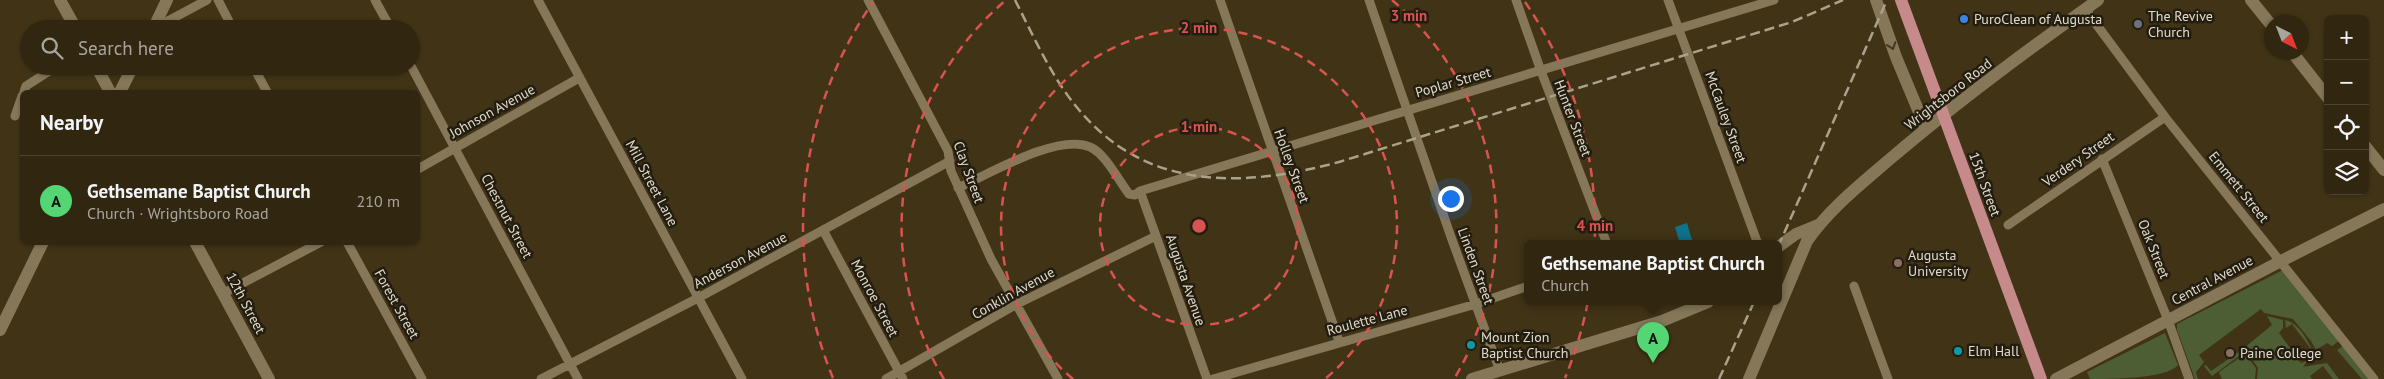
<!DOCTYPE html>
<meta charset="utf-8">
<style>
:root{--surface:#312710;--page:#3d331e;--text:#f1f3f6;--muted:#a8a59f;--line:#4c4430;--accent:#53d673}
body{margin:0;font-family:"PT Sans",sans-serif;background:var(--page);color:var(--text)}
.controls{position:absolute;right:15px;top:15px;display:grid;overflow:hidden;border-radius:8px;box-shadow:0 1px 4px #0004}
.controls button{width:45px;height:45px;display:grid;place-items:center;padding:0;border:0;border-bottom:1px solid var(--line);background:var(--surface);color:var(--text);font:25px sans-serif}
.compass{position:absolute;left:2264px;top:15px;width:45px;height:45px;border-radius:50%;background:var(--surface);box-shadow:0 1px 4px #0004;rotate:138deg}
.you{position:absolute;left:1450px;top:198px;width:18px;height:18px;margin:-12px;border:4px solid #fff;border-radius:50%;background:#1a73e8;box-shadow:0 0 0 8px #1a73e833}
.badge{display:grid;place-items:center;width:32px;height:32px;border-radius:50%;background:var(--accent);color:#111;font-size:16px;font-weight:700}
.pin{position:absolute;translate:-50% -41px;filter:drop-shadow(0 1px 2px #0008)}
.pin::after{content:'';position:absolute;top:26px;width:18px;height:15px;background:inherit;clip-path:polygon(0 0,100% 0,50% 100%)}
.popup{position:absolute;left:1524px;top:240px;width:258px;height:65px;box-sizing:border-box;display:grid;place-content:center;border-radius:8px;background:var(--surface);filter:drop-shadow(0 1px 4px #0005);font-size:16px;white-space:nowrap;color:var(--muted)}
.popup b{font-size:19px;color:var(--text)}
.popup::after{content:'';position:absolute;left:50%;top:100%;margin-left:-10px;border:10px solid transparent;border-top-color:var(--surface)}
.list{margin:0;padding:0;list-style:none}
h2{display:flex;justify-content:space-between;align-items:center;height:65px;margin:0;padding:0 20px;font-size:21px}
h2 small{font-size:16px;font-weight:400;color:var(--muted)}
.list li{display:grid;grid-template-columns:32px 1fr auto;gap:15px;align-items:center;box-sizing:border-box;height:90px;padding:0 20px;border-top:1px solid var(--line)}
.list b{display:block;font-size:19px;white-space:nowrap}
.list p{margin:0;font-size:16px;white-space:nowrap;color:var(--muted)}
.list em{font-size:16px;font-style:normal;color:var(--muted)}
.icon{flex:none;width:28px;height:28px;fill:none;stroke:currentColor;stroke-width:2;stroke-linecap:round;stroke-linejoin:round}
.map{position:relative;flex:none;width:2384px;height:379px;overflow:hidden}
.search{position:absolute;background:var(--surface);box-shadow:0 1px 4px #0004;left:20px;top:20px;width:400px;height:55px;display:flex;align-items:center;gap:12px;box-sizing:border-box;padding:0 18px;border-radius:28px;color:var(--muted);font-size:19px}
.panel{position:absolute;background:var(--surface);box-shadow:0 1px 4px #0004;left:20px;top:90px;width:400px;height:155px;border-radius:8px}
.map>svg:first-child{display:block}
.green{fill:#4d5e34}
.water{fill:#0f728b}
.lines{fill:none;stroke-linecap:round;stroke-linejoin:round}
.street{stroke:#857758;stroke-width:9}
.secondary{stroke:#857758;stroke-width:12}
.primary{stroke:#c68a8a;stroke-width:12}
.rail{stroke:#aba28c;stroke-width:2.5;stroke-dasharray:10 5;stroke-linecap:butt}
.oneway{stroke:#403826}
.ring{fill:none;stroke:#d95450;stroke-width:2.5;stroke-dasharray:9 6}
.shop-dot{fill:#3f7fe0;stroke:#221d10;stroke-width:2}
.worship-dot{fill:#6b7280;stroke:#221d10;stroke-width:2}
.education-dot{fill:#8d6e63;stroke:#221d10;stroke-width:2}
.culture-dot{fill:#0f9aa8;stroke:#221d10;stroke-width:2}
.labels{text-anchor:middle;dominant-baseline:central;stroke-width:5;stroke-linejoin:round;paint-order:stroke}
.poi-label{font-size:14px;fill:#e1dac9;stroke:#221d10;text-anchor:start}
.street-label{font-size:14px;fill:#e1dac9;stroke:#221d10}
.centre{fill:#d95450;stroke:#221d10;stroke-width:2.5}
.ring-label{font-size:15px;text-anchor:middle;font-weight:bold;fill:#d95450;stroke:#221d10;stroke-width:5;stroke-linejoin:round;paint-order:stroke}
</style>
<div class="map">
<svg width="2384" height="379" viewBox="0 0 2384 379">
<rect width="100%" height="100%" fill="#413416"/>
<!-- green -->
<path class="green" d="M2283,270L2339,341L2332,346L2327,343L2316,350L2311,341L2293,319L2264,313L2261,309L2199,355L2204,362L2196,372L2198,379H2195L2177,330V324Z
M2267,316L2283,320V328L2279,333L2301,363L2308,360L2303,367L2327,363L2339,379H2333L2323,366L2310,376L2312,379H2257L2258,368L2244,348L2272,325Z
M2285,320C2301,324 2308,342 2315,355L2310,359L2314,353L2292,324L2286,328Z
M2165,333L2178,365C2167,379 2110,379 2090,379L2087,372Z
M2343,346L2370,379H2362L2337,350Z
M2240,351L2243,353L2212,376L2204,366L2206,365L2211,371Z
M2245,354L2256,368L2255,379H2222L2219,372Z"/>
<!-- water -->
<path class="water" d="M1687,223L1692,240L1695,244H1680L1675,227Z"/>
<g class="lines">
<!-- street -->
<path class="street" d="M218,0L233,29
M375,0L391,29
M538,0L742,379
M868,0L948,151L951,171L991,259L1058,379
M1220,0L1339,341
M1369,0L1451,237L1500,371
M1516,0L1541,71L1607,244
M1668,0L1758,244
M2085,9L2165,117L2374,379
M153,29L207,0
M253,66L267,92
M411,66L578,379
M24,92L26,86L57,66
M15,116L22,96
M2102,159L2168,320L2189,379
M418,169L579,78
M958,188C989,174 1058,133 1090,147C1105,153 1119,181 1129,194L1135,195L1140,191L1774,0
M1140,191L1207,379
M2008,225L2165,117
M823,230L903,379
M347,242L422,379
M1854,286L1888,379
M224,293L321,242
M541,379L698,298L950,161
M886,379L1017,304L1156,236
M1213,379L1476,304L1528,286"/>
<!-- secondary -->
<path class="secondary" d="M60,0L76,29
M1876,0L1896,57L1926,129
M2251,0L2272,26
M153,29L167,0
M2292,52L2328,98
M96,66L110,92
M120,92L133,66
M2365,146L2384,170
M195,242L269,379
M1778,247L1796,234L1818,225
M0,330L43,242
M1472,379L1662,321L1708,302
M1749,379L1807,241C1829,209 1861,184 1890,159C1956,103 2027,50 2098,0
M2056,379L2281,261L2384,209"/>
<!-- primary -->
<path class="primary" d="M1901,0L2041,379"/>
<!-- rail -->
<path class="rail" d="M1015,0C1033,35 1050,74 1075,105C1144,192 1242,188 1339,162L1792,22L1843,0
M1778,247L1887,0
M1719,379L1754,302"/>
</g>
<!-- one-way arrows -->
<defs><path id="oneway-chevron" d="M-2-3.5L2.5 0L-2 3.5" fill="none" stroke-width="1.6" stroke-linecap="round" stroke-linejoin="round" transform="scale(1.25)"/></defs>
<use class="oneway" href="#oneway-chevron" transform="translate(1892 46) rotate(71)"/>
<!-- distance rings -->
<g class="ring">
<circle cx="1199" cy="226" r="99"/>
<path d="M1073 379A198 198 0 1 1 1325 379"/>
<path d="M944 379A297 297 0 0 1 1006 0M1392 0A297 297 0 0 1 1454 379"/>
<path d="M833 378A396 396 0 0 1 873 2M1525 2A396 396 0 0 1 1565 378"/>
</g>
<!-- markers -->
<circle class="shop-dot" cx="1964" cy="19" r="5"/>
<circle class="worship-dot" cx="2138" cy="24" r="5"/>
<g class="education-dot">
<circle cx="1898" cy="263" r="5"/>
<circle cx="2230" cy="353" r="5"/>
</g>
<g class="culture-dot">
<circle cx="1471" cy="345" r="5"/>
<circle cx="1958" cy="351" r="5"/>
</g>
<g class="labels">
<!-- poi labels -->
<g class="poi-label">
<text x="2148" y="16">The Revive<tspan x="2148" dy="16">Church</tspan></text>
<text x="1974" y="19">PuroClean of Augusta</text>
<text x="1908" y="255">Augusta<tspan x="1908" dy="16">University</tspan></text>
<text x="1481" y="337">Mount Zion<tspan x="1481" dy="16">Baptist Church</tspan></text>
<text x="1968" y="351">Elm Hall</text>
<text x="2240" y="353">Paine College</text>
</g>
<!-- street labels -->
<g class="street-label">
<text transform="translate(1453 82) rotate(-16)">Poplar Street</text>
<text transform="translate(1948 94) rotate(-38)">Wrightsboro Road</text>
<text transform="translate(492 111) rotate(-29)">Johnson Avenue</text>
<text transform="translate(1726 117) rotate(70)">McCauley Street</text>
<text transform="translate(1573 118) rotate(69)">Hunter Street</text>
<text transform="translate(2078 159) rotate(-35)">Verdery Street</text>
<text transform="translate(1292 166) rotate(70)">Holley Street</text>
<text transform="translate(969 172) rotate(70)">Clay Street</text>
<text transform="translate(652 183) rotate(62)">Mill Street Lane</text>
<text transform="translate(1985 184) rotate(70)">15th Street</text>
<text transform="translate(2239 187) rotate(51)">Emmett Street</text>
<text transform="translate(507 216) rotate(62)">Chestnut Street</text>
<text transform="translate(2154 249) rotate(68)">Oak Street</text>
<text transform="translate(740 260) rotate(-28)">Anderson Avenue</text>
<text transform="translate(1476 266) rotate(70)">Linden Street</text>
<text transform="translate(1186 280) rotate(71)">Augusta Avenue</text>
<text transform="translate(2212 280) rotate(-28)">Central Avenue</text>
<text transform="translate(1013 293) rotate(-29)">Conklin Avenue</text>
<text transform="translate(875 298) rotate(62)">Monroe Street</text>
<text transform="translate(246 303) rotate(62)">12th Street</text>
<text transform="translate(397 304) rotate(61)">Forest Street</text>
<text transform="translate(1367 320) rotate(-15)">Roulette Lane</text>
</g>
</g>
<circle cx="1199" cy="226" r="8" class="centre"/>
<g class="ring-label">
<text x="1409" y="21">3 min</text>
<text x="1199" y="33">2 min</text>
<text x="1199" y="132">1 min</text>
<text x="1595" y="231">4 min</text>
</g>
</svg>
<div class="controls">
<button>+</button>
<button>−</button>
<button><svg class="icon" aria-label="locate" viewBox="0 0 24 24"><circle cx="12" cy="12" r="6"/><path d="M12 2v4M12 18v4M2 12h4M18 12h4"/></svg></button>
<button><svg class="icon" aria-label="layers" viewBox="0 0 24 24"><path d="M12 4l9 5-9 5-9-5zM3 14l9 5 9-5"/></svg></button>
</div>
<svg class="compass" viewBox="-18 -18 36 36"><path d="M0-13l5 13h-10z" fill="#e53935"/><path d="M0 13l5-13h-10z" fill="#a8a59f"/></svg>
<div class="you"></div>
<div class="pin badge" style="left:1653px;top:363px">A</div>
<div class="popup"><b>Gethsemane Baptist Church</b>Church</div>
<div class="search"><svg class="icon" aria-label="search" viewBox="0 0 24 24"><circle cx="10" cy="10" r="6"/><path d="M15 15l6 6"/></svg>Search here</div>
<section class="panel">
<h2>Nearby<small></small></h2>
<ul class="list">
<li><span class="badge">A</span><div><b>Gethsemane Baptist Church</b><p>Church · Wrightsboro Road</p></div><em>210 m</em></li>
</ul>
</section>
</div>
